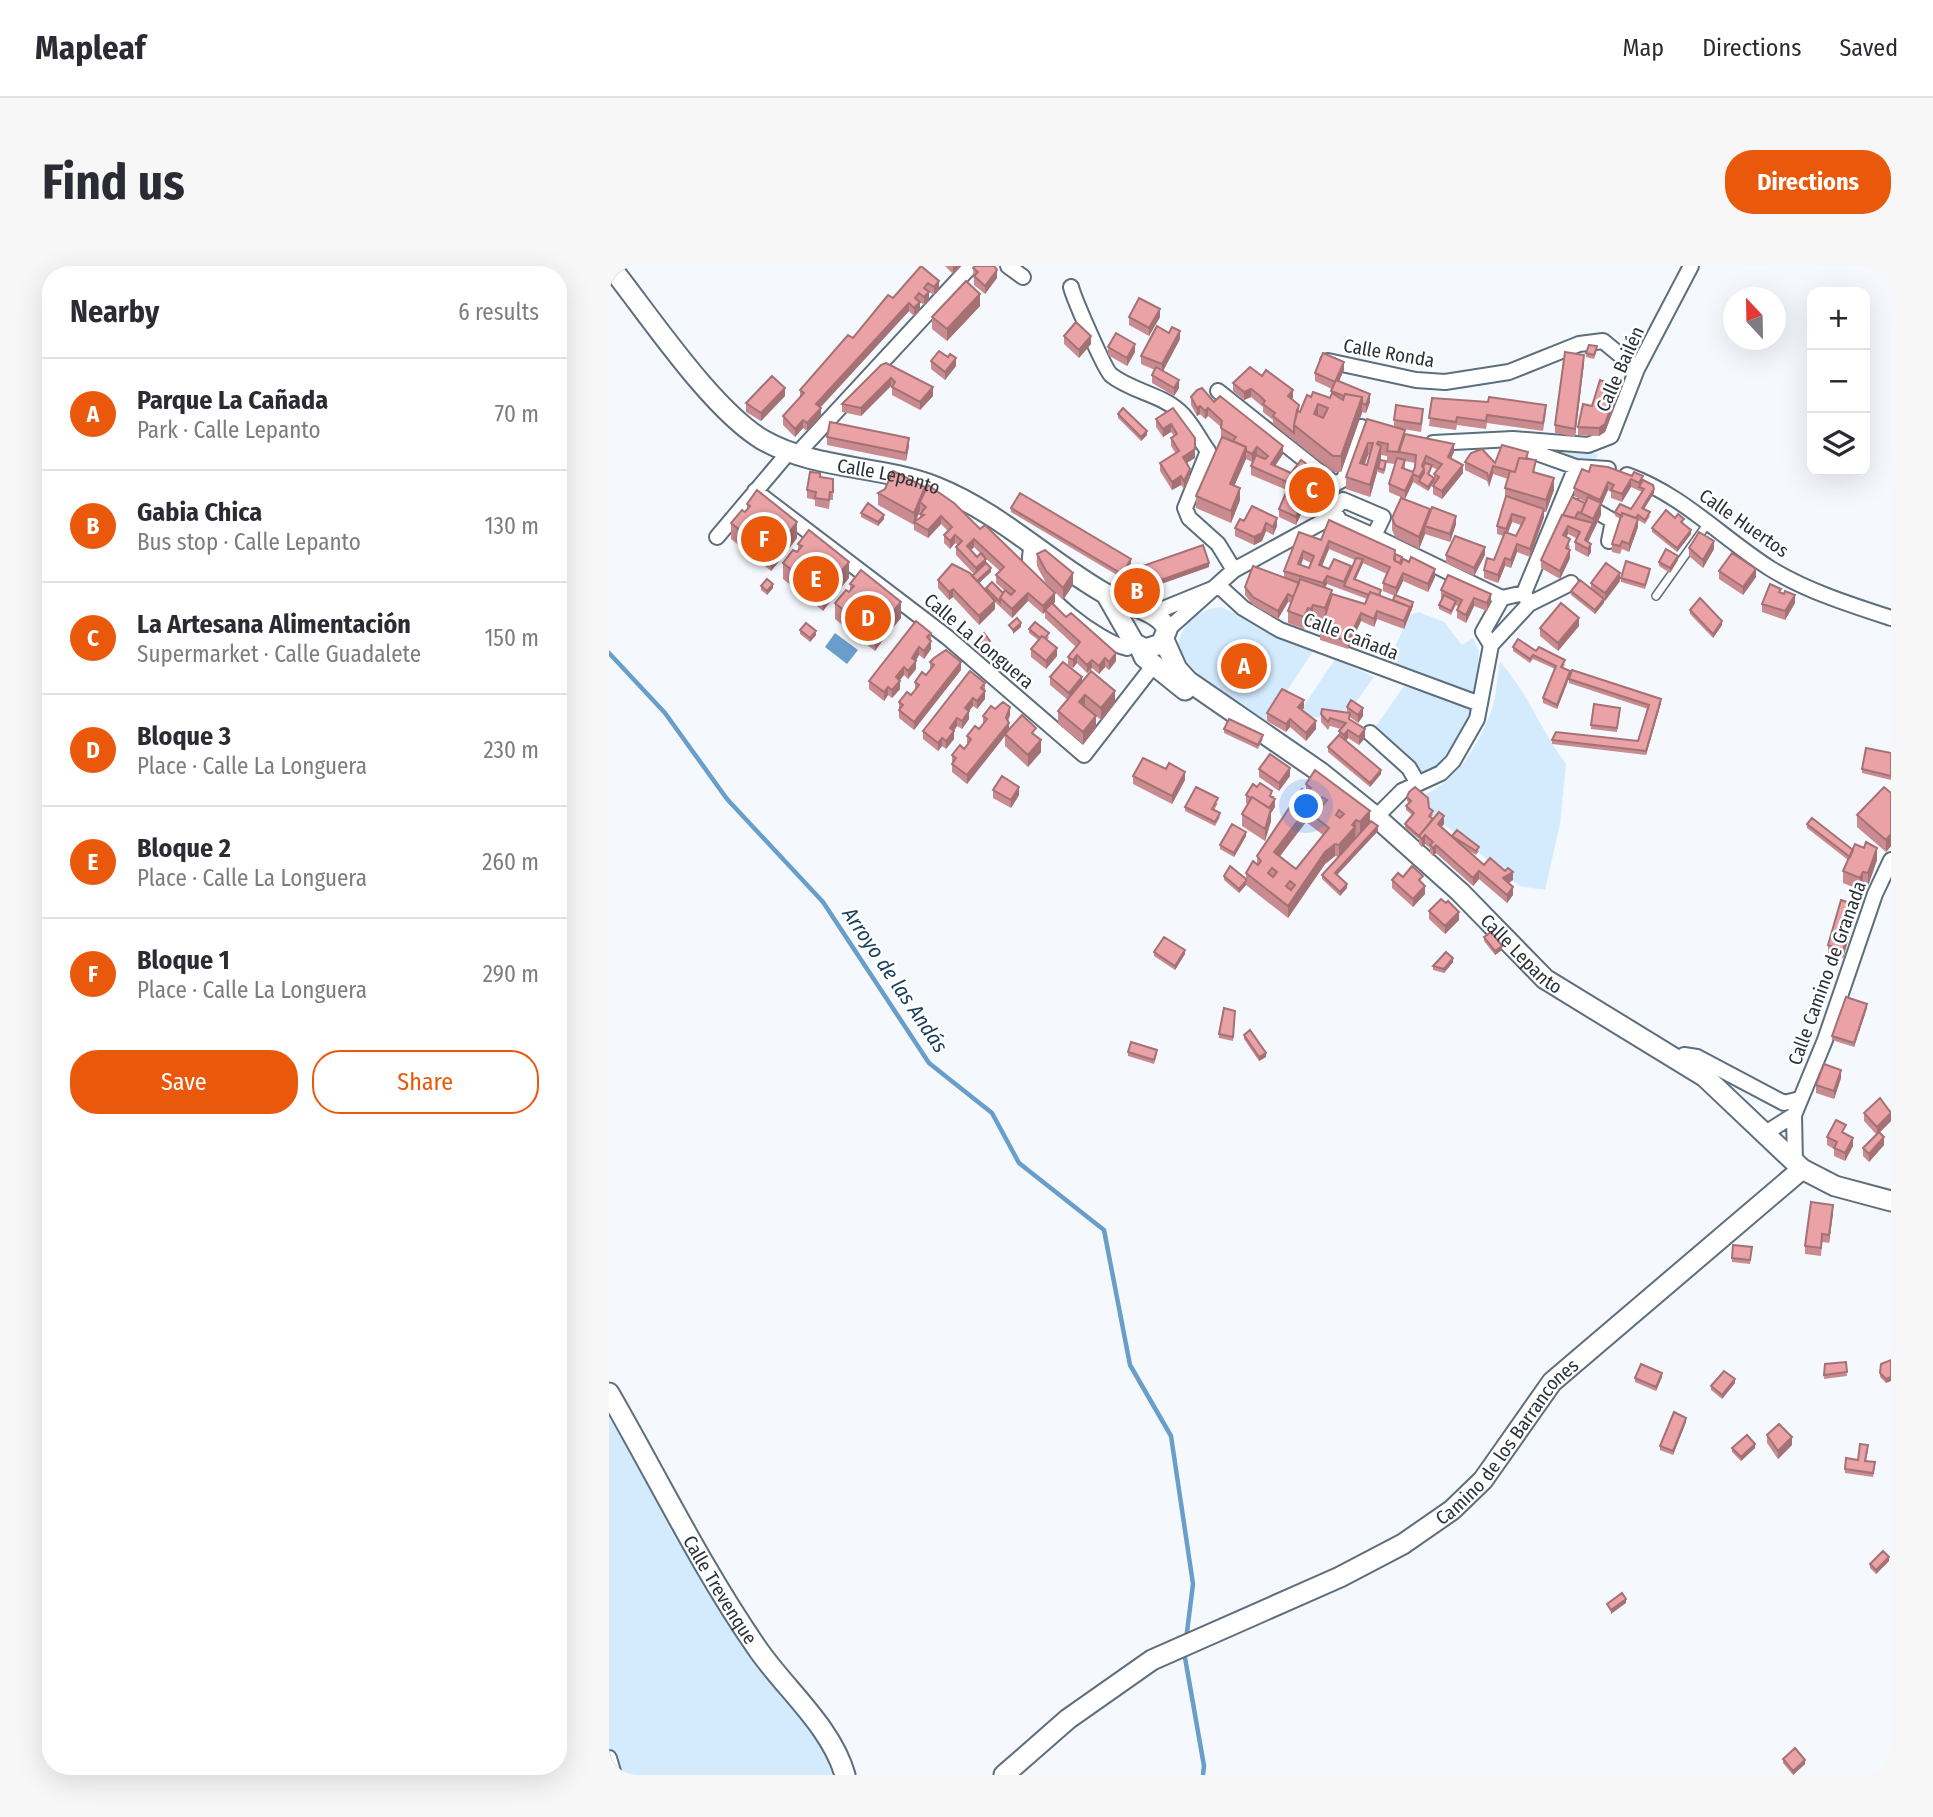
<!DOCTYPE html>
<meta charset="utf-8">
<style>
:root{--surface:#fff;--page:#f7f7f7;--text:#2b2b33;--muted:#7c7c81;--line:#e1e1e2;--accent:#ea580c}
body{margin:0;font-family:"Fira Sans Condensed",sans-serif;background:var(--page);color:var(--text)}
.controls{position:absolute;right:21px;top:21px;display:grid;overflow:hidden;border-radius:14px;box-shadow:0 7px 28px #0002}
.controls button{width:63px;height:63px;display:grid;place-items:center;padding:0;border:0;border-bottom:2px solid var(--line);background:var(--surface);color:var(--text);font:35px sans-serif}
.compass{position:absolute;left:1114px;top:21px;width:63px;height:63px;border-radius:50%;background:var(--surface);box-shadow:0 7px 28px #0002;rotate:338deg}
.you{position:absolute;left:698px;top:541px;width:24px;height:24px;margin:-18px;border:5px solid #fff;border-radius:50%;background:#1a73e8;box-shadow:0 0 0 10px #1a73e833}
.badge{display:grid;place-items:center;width:46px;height:46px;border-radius:50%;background:var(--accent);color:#fff;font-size:23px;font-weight:700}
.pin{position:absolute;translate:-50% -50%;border:4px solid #fff;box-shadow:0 2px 7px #0006}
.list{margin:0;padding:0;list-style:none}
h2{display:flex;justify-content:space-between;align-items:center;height:91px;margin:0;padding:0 28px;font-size:30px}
h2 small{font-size:23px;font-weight:400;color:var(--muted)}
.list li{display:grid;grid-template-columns:46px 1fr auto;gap:21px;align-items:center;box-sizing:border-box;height:112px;padding:0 28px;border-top:2px solid var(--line)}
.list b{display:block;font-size:26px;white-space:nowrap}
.list p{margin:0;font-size:23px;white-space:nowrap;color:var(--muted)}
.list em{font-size:23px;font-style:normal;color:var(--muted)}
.actions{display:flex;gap:14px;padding:21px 28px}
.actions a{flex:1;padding:16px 0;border:2px solid var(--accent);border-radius:28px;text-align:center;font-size:24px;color:var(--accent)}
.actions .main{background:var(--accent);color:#fff}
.icon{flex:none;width:38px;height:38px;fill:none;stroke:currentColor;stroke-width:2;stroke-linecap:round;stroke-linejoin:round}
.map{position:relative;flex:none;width:1282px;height:1509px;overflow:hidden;border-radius:28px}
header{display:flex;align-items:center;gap:42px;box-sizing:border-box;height:98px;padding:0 35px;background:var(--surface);border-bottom:2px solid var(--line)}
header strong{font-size:33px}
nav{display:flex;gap:38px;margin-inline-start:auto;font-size:24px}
.intro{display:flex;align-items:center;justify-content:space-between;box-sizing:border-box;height:168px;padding:0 42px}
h1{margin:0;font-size:49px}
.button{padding:18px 32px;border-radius:28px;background:var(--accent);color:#fff;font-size:24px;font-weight:700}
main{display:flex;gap:42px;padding:0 42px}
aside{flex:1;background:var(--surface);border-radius:28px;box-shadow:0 7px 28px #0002}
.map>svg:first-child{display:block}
.green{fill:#d4ebfe}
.water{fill:#699eca}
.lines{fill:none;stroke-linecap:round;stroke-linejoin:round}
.stream{stroke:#699eca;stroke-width:4.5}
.lane-casing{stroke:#5d6e7d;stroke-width:10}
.street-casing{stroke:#5d6e7d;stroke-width:18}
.secondary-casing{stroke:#5d6e7d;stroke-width:23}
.lane{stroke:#fff;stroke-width:7}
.street{stroke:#fff;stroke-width:14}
.secondary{stroke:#fff;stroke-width:19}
.wall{fill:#c98b8f;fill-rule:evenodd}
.shaded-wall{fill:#a47174}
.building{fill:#eaa2a6;stroke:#a47174;stroke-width:2;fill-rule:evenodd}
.labels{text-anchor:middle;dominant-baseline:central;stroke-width:5;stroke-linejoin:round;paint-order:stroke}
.street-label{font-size:19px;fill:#2a3137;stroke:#fff}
.water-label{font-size:21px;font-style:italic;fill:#19415f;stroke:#fff}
</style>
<header>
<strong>Mapleaf</strong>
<nav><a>Map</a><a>Directions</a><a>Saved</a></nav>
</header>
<div class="intro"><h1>Find us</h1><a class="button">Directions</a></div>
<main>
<aside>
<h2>Nearby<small>6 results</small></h2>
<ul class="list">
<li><span class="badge">A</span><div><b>Parque La Cañada</b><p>Park · Calle Lepanto</p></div><em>70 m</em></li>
<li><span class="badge">B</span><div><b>Gabia Chica</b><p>Bus stop · Calle Lepanto</p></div><em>130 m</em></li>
<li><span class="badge">C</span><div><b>La Artesana Alimentación</b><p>Supermarket · Calle Guadalete</p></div><em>150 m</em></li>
<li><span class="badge">D</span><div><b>Bloque 3</b><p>Place · Calle La Longuera</p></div><em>230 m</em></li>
<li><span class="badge">E</span><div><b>Bloque 2</b><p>Place · Calle La Longuera</p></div><em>260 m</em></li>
<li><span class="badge">F</span><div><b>Bloque 1</b><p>Place · Calle La Longuera</p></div><em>290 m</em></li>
</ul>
<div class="actions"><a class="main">Save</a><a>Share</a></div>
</aside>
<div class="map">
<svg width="1282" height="1509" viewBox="0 0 1282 1509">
<rect width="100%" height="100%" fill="#f5f8fc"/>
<!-- green -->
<path class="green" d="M929,178L989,188L986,195L968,196L931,185Z
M612,341L705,384L658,455C633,439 548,402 575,363C583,350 597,342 612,341Z
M810,346L835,356L853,379L864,372L870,385L867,430L779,395L801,349Z
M726,393L765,411L738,448L741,455L689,449Z
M891,396C918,425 932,465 957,498L951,558L936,624L911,620L820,546L812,530C847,518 874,473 884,439C888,425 888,410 891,396Z
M795,420L866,441C855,468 845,501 815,508L765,463Z
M0,1152L87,1293L117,1351L221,1489L229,1509H0Z"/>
<!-- water -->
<path class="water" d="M226,367L249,384L238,398L216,381Z"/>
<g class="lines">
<!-- stream -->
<path class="stream" d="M0,387L56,447L118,533L214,636L320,797L383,847L410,897L495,964L521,1099L562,1170L584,1318L577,1374
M575,1386L595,1500L594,1509"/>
<defs>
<path id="lane" d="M1047,330L1099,257"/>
<path id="street" d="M399,0L414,11
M462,21C465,33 496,104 502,109C522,125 551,128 570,145C582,155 590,173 599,185L576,242L580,252L609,278L625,304
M719,95L807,114L836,116L900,106L970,78L994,75L1028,103
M609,125L726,218
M904,174L908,180L967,201L999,203
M824,177L904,173L979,179L1002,170L1028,103L1082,0
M187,189L362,0
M1018,209C1074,229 1113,272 1162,303C1198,325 1242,339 1282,352
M726,218L735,213L752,161L773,167
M146,225L338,371L475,489L544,400
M975,238L1004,255L1000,275
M765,270L893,332
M108,271L179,187
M423,277C422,284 420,292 421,299C427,328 490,376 518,382L525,377
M610,320L634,342L671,364L871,438
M920,338L915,327L967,201
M544,347L603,323
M558,364L625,304L713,256L734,234L774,251L765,270L731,255L725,245
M882,379L874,366L893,332L915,327
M761,467L800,502L808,516
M767,551L793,525L832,507L844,495L868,453L882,379L920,338L962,317
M1071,793L1075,789L1088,791L1175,837L1191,833
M1155,868L1185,849
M1186,897L1185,849L1216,774L1266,628L1282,594
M0,1492L5,1509"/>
<g id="secondary">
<path id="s1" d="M1,0C40,49 102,143 154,174C207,204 271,199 327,221C390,246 439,295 497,328C514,338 553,345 558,364L552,378L536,383L525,377L497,328"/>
<path id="s2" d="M555,374L568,403L579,415L711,506L767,551L851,626L936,713L1096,811L1193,903L1226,920L1282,935"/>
<path d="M531,382L535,391L576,424"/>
<path id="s3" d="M0,1127C49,1212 92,1301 148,1382C176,1423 222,1460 236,1509"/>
<path id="s4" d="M395,1509L459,1453L543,1394L731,1311L794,1278L843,1244L874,1214L943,1116L1193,903"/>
</g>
</defs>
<!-- lane casing -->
<use href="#lane" class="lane-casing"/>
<!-- street casing -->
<use href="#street" class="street-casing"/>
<!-- secondary casing -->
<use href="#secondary" class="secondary-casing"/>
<!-- lane -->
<use href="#lane" class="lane"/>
<!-- street -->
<use href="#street" class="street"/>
<!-- secondary -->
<use href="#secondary" class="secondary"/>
</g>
<!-- wall -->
<path class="wall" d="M312,0L330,23L325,29L319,25L320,34L315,39L310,35L311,44L305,50L300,45L211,142L212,150L198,165L194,162L186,171L174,159V150L191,131V124L284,32Z
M336,0H352L344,8Z
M364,2L388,12L376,28L365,19Z
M371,40L338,75L323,63V51Z
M520,51H551L540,70L520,59Z
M455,70L482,78L470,92L455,78Z
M571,73L554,105L570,122L565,130L543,117V109L546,104L532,98V90Z
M499,81L526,86L518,100L499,89Z
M988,84L985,93L977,91V87Z
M322,95L347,100L336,114L322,103Z
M975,97L966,171L946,167V159Z
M272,99L324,130L311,144L283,129V122L282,120L252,150L233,146V138Z
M735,104L730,115L761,136L757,147L753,146L732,206H724L664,158V154L654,146V141L642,131L635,134L624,125V117L684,132L683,133L690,145L691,146L702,131L721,132L722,130L723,123L706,115V107Z
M1009,129L996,166L990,170L969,169V161L983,140Z
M176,130L152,155L137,146V137Z
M582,131L605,136L674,188L666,200L719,222L712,236L700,231L687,259L670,251V243L678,224L642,209V200L645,193L643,196L637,193L625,220L631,234L622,257L587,242V230L613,171L612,170V161L599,150L596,153L591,148L588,150L582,139Z
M823,132L937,147L934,165L878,157L877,163L848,159L847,164L820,160Z
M564,142L586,192L578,197L581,211L575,223L572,219L563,224L551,205V197L567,188L562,180V172L565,170L562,166L554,171L547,161V153Z
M509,148L538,169L532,175L509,152Z
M814,151L812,166L794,163L796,168L845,186L842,192L854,207L833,233L824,228V220L825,216L819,225L804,216L796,233L780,226V218L786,198L778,197V190L772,189L771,194L777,199L775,208L769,206V203L761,231L737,223V211L758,153L785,161V154ZM759,189H761L758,199L756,198ZM796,195L806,197L804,206L796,203ZM823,201L829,204L825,208V212L820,209Z
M218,171L300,180L297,195L218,179Z
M919,193L927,207L945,224L937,246H935V251L921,291L908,286L902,302L896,300L889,317L875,312V304L885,294L895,270L888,268V260L896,233V222L899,213L884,208L880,221L878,215L856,204V196L886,197ZM903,256L912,259L907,270L899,267Z
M980,206L1034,214L1045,227L1035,243L1041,250L1036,258L1029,254V261L1020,286L1013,283L1011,288L1003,286V278L1012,253L1006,250V246L1022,243L1033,226L1022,221L1013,236L1002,232V226L999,224L992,240V249L979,276L982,286L979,291L966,284V276L967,272L959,268L957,271L961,281L960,283L961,292L951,313L932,302V294L954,249L976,237L977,236L965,230V222Z
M211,211L224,213V234H221L220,243L206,240V234L198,232V224Z
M316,225L446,336L444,338L457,351L507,395L500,404L496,401L490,408L483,402L478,407L468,397L464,402L459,399V391L467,381L436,352V346L434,348L419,335L403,352L386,336V343L370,359L344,331L340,334L329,322V314L363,310L365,308L347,289V281L349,279L346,277L341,283L335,277V269L339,265L332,258L319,272L305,264V257V259L269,239V227ZM311,245L312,246L311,248V252L306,256ZM365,281L372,288L368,291L362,284ZM374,290L391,305L387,309V317L396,325L394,327L377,322V324L370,317L382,306Z
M138,238L188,272L178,285L172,280V293L162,305L122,273V257L136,246L138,244Z
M643,240L668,260L664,269L657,265L653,275L645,279L626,270V262L635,255Z
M402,242L522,297L513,312L402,246Z
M252,247L275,253L269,260L252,251Z
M821,247L847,258L841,276L816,268L810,283L786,271L783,264V252Z
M1066,252L1075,257L1074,258L1082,268L1068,286L1043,266V262Z
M690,266L712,274L786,288L793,295L826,311L819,326L794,315L787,330L804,340L795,363L768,353L765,361L752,355L739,383L711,374V366L715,354L704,351L702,355L699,354L695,363L679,357V345L682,337L679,336L669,353L644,339L636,329V321L675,311V305ZM720,283L746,294L742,304L720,303L713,300ZM694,293L702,297L700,302L692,299ZM754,297L778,308L774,317V325L786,330L784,334L772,330V328L746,314ZM718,318L758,333L756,338L723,328L716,322Z
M189,278L240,312L229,325L223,320V333L214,345L174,313V297L188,286L189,285Z
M1080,282L1105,283L1094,302L1080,290Z
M428,288L464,319L454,334L437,317L428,300Z
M837,289H876L865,310L837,297Z
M1069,294L1061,307L1050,300V296Z
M600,301L535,324L528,306V302Z
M1110,305L1147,311L1134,329L1110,313Z
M1041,307L1036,323L1012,316V312Z
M1011,315L986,348L962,329V325L982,322V317Z
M241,318L292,352L281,365L276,361V371L266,385L226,353V337L241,325Z
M152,320L164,322L158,329L152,324Z
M832,324L882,336L878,345L865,340L857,357L848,352V344L850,341L847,339L842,349L830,343V339L833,333L832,332Z
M1172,327L1186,337L1176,354L1153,346V338Z
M1081,344L1113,359L1104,372L1081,348Z
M970,360L949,385L931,370V362Z
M420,363L440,371L438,374L448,390L437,403L422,391V383L429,374L420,367Z
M191,364L207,369L201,376L191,368Z
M322,367V383L315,393L310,389L307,395V403L299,413L295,409L291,414V423L283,432L279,429L275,435L260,423V415Z
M364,377L381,379L370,388L364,381Z
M904,381L927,385L956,398L954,402L961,408L1052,437L1037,489L943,478V474L1029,475L1039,443L960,417V413L948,443L934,437V432L946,403L924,393L921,397L904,385Z
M321,396L352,404L305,464L290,452V436L302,429L306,424V416L317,409L321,404Z
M441,411L473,416L506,437L492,454L487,450V462L474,478L449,458V445L459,434L441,419Z
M376,417V433L368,443L364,440L360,445V453L353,463L348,460L345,465V473L337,483L333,480L329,485L314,473V465Z
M738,441L754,450L749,457L741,451V454L756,472L750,479L739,472L737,475L772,508L761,521L719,486V481L730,469V465L732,463L721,460L719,464L712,456V448L738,447Z
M695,442L693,444L707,463L697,475L681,461L677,466L658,455V447Z
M386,443L401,449L399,455L400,464L427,470L432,486L419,501L396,480V469L358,518L343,506V489L355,483L358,478V470L370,463L374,458V450Z
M1011,446L1008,466L982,463V459Z
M615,463L654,473L649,483L615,467Z
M1282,487V514L1253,507V503Z
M650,503L681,510L670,525L650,511Z
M524,510L576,514L563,538L524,518Z
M697,518L761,557L769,565L728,609L738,622L731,630L713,613V609L730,591L726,590L716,598L679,652L637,619L630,627L615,614V610L637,613V607L648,597V590L697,526ZM697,556L714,569L687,603L671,590Z
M384,524L410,529L402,542L384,532Z
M1282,527V580L1277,586L1248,561V549Z
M637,529L666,530L664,532L666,541L662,547V555L656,575L633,560V548L639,538L637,537Z
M798,531L820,542L824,549L822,551L835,558L832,561L843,570L870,585L867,589L857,583L875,599L904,614L900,617L904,629L898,637L870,613L864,620L827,587L824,590L821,587V582L816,578L813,581L810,578V573L796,562V558L803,549L797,544V540L800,537L798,535Z
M609,537L605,544L611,551L606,560L576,545V541Z
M1198,558L1244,584L1268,594L1259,620L1254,618L1251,624L1234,617V605L1239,594L1198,562Z
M637,570L625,591L611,583V579Z
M794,611L816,628L804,641L783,622V614Z
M820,645L850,654L836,668L820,653Z
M1247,647L1234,692L1219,687V679Z
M875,671L893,684L886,689L875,675Z
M545,686L576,688L566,704L545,690Z
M844,696L835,707L824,704V700Z
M1258,742L1245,781L1223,774V770Z
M626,745L624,775L610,772V768Z
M635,769L657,791L650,795L635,773Z
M519,786L548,788L545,798L519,790Z
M1232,812L1225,833L1207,827V819Z
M1255,847L1282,855L1270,867L1275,879L1260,896L1254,890V882L1267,868L1255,855Z
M1237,867L1244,880L1236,895L1225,890V883L1218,879V871Z
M1224,947L1220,977L1213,976L1212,990L1196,988V980Z
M1124,979L1143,985L1141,998L1123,996Z
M1282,1095L1277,1117L1271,1111V1107Z
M1237,1096L1238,1110L1215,1113L1216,1098Z
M1053,1111L1047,1125L1026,1116V1112Z
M1126,1117L1113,1133L1102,1124V1120Z
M1077,1156L1064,1189L1051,1184V1180Z
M1158,1169L1183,1179L1169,1193L1158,1177Z
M1123,1182H1146L1132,1195L1123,1186Z
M1259,1183L1257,1195L1266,1200L1264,1211L1236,1207V1203L1249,1194Z
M1280,1295L1267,1308L1261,1302V1298Z
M1174,1493L1196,1498L1184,1509L1174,1497Z"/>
<!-- shaded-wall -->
<path class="shaded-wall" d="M344,0H352L344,8Z
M388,4V12L376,28V20Z
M330,15V23L325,29V21Z
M320,26V34L315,39V31Z
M371,28V40L338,75V63Z
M311,36V44L305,50V42Z
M300,37V45L207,146V138Z
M551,43V51L540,70V62Z
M571,65V73L553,107V98Z
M482,70V78L470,92V84Z
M526,78V86L518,100V92Z
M975,89V97L966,171V163Z
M347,92V100L336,114V106Z
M735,96V104L726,124V116Z
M282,112V120L252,150V142Z
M570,114V122L565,130V122Z
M324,121V130L311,144V136Z
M1009,121V129L996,166L990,170V162Z
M176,122V130L152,155V147Z
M642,123V131L635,134V126Z
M684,124V132L679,138V130Z
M761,128V136L757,147V139Z
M753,131V147L732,206V190Z
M709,138V154L705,148Z
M591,140V148L588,150V142Z
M212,142V150L198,165V157Z
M599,142V150L596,153V145Z
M194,154V162L186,171V163Z
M562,158V166L554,171V163Z
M538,165V169L532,175V171Z
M300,172V180L297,195V187Z
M759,177V189L751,209V197Z
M845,178V186L839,199V191Z
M674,180V188L662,206V198Z
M772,180V192L761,231V219Z
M637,181V193L621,230V218Z
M648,181V189L643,196V188Z
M586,183V192L574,199V191Z
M817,190L815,211L810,215L813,200Z
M854,199V207L833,233V225Z
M884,200V208L880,221V213Z
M581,203V211L575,223V215Z
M804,208V216L796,233V225Z
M572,210V219L563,224V216Z
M825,212V216L819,225V221Z
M945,212V224L937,246V234Z
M1022,213V221L1013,236V228Z
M719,214V222L712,236V228Z
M999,216V224L992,240V249L976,282V274L984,257V253L991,239V234Z
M316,221V233L311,236V245L305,259V247Z
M631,222V234L622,257V245Z
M700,222V231L687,259V251Z
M1045,223V227L1033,246V242Z
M821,243V255L816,260V268L810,283V271Z
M935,243V251L921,291V283Z
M903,248V256L897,271V263Z
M275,249V253L269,260V256Z
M332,250V258L319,272V264Z
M847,250V258L841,276V268Z
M668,252V260L664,269V261Z
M1029,253V261L1020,286V278Z
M188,256V272L178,285V269Z
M657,257V265L653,275L645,279V271Z
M165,259V275L161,266Z
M959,260V268L954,278V269Z
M1082,264V268L1068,286V282Z
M346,269V277L341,283V275Z
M365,273V281L358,288V280Z
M720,275V283L710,307V299Z
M1105,275V283L1094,302V294Z
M172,277V293L162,305V289Z
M908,278V286L902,302V294Z
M982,278V286L979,291V283Z
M876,281V289L865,310V302Z
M961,284V292L951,313V305Z
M694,285V293L689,306V298Z
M1069,290V294L1061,307V302Z
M896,292V300L889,317V309Z
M377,293V301L367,310V302Z
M522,293V297L513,312V308Z
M754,293V297L745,317V313Z
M240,296V312L229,325V309Z
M600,297V301L535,324V320Z
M217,299V315L212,306Z
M382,302V306L368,319V315Z
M826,303V311L819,326V318Z
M1147,303V311L1134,329V321Z
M464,307V319L454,334V322Z
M794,307V315L787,330V322Z
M1011,307V315L996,335V327Z
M718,310V318L714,325V317Z
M223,317V333L214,345V329Z
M164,318V322L158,329V325Z
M344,323V331L340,334V326Z
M723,324V336L716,354V342Z
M419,327V335L403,352V343Z
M446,327V336L437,345L436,344V346L434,348V340Z
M679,328V336L669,353V345Z
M882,328V336L878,345V337Z
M1186,329V337L1176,354V345Z
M865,332V340L857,357V349Z
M995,333V337L986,348V344Z
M386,335V343L370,359V350Z
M292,336V352L281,365V349Z
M804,336V340L795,363V355L801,341Z
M269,339V355L264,346Z
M704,339V351L702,355V343Z
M699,342V354L695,363V351Z
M768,345V353L765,361V353Z
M752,347V355L739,383V375Z
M970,352V360L949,385V377Z
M276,355V371L266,385V369Z
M1113,355V359L1104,372V368Z
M412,357V361L404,368V364Z
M207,365V369L201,376V372Z
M322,375V383L315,393V385Z
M381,375V379L370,388V384Z
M310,381V389L303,400V392Z
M448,382V390L437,403V395Z
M507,387V395L500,404V396Z
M468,389V397L464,402V394Z
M496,392V401L490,408V400Z
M483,394V402L478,407V399Z
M307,395V403L299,413V405Z
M352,396V404L305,464V456Z
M295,401V409L287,419V411Z
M961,405V409L948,443V439Z
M473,411V420L460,435V427Z
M291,415V423L283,432V424Z
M279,421V429L275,435V426Z
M376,425V433L368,443V435Z
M506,425V437L492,454V442Z
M476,429V441L470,436Z
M364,432V440L356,450V442Z
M1052,433V437L1037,489V485Z
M695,434V442L689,449V441Z
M401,441V449L397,460L400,457V465L358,518V509L397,452Z
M754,442V450L749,457V449Z
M360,445V453L353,463V455Z
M487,450V462L474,478V466Z
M348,452V460L341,470V462Z
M681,453V461L677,466V458Z
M707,455V463L697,475V467Z
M756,463V472L750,479V471Z
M739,464V472L735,477V469Z
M345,465V473L337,483V475Z
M333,472V480L329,485V477Z
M432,474V486L419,501V489Z
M681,502V510L670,525V517Z
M772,504V508L761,521V517Z
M576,506V514L563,538V530Z
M410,521V529L402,542V534Z
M666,533V541L662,547V555L656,575V563L660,543Z
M697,544V556L665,598V586Z
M761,545V558L751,568V556Z
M835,550V558L829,566V558Z
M747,554L746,573L730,591V579Z
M826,559L816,571V578L813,581V573Z
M769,560V565L726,611V607Z
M637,566V570L625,591V587Z
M1282,568V580L1277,586V574Z
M726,578V590L716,598L679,652V640L716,586Z
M827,579V587L824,590V582Z
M1268,582V594L1259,620V607Z
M870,605V613L864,620V612Z
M904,606V614L894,620V612Z
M1254,606V618L1251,624V612Z
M637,615V619L630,627V623Z
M738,618V622L731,630V626Z
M816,620V628L804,641V633Z
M904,621V629L898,637V629Z
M1247,639V647L1234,692V684Z
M850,646V654L836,668V660Z
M893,680V684L886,689V685Z
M576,684V688L566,704V700Z
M844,692V696L835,707V703Z
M1258,738V742L1245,781V777Z
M657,787V791L650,795V791Z
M1232,804V812L1225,833V825Z
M1282,847V855L1268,869V861Z
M1275,871V879L1260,896V888Z
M1244,872V880L1236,895V887Z
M1224,939V947L1220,977V969Z
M1053,1107V1111L1047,1125V1121Z
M1282,1111V1115L1277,1117V1113Z
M1126,1113V1117L1113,1133V1129Z
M1077,1152V1156L1064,1189V1185Z
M1183,1171V1179L1169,1193V1185Z
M1146,1178V1182L1132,1195V1191Z
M1280,1291V1295L1267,1308V1304Z
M1017,1333V1337L1002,1348V1344Z
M1196,1494V1498L1184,1509V1505Z"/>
<!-- building -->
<path class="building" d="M312,0L330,15L325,21L319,17L315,22L320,26L315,31L310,27L306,32L311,36L305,42L300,37L207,138L212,142L198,157L194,154L186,163L174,150L195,127L191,124L239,69L244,72L279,29L284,32Z
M366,0H385L388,4L376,20L365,10L369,6L364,2Z
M357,15L371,28L338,63L323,51Z
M530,32L551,43L540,62L520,51Z
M467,56L482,70L470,84L455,70Z
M548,60L560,67L563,61L571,65L553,98L532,90Z
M507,67L526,78L518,92L499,81Z
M980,79L988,80L985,89L977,87Z
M330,85L339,91L341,88L347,92L336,106L322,95Z
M956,86L975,89L966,163L946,159Z
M714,87L735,96L726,116L706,107Z
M277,97L324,121L311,136L283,121L286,116L282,112L252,142L233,138L272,99Z
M547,101L570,114L565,122L543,109Z
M641,101L653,110L657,104L684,124L679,130L690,139L685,159V167L664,150L666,147L654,138L656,135L650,129L642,123L635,126L624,117Z
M163,110L176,122L152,147L137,137Z
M727,114L761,128L757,139L753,137V131L736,128L735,130L722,125Z
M991,114L1009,121L996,158L990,162L969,161L974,138L983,140Z
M593,122L605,136L611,130L674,180L662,198L682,207L692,194L719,214L712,228L700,222L687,251L670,243L682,215L678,216L642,200L647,189L656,193L659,190L648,181L643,188L637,185V181L624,175L627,171L612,162L613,155L599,142L596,145L591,140L588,142L582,131L588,124Z
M704,126L721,132L723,127L734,134L736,128L753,131L732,190H724L685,159L688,144L691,146L698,129L702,131ZM709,138L719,142L714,152L705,148Z
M880,131L937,139L934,157L878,149L877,155L848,151L847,156L820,152L823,132L879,136Z
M787,139L814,143L812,158L785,154Z
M514,142L538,165L532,171L509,148Z
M564,142L586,172V183L574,191L581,203L575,215L572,210L563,216L551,197L570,185L562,172L568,168L562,158L554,163L547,153Z
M758,153L796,164L789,186L778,185L779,178L769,176L768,178L772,180L761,219L737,211ZM759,177H764L758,199L751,197Z
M221,156L300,172L297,187L218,171Z
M796,168L845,178L839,191L854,199L833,225L824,220L830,211L825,208L833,198L817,190L813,200L815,203L810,211L804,208L796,225L780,218L788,192L796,194L793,202L804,206L806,201L807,189L790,186Z
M613,171L637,181L621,218L631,222L622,245L587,230Z
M893,179L919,186L917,193L910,192L906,206L884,200L880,213L878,207L856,196L862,187L873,183L886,197Z
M910,192L927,194L924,206L945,212L937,234L896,222L901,205L906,206Z
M771,194L777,195L775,204L769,202Z
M816,197L823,199L819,208L825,212L819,221L810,215L815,207V203L814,201Z
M982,199L999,201L1023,210L1025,206L1034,210L1030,217L1022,213L1013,228L1002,224L1005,219L999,216L991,234L965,222L973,203L980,206Z
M284,205L316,221L305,247L269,227L276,223Z
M201,206L211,207V211L224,213V226H221L220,234L206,232L207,226L198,224Z
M1034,214L1044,219L1045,223L1033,242L1041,246L1036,254L1029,249L1027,252L1013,247V250L1006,246L1011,238L1022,243L1035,223L1030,221Z
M319,219L345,237L371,263L376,259L446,327L434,340L419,327L403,343L391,332L396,324L402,329L406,325L387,309L395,301L365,273L358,280L368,291L372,287L377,293L367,302L347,281L353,275L346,269L341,275L335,269L343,261L332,250L319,264L305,256L315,249L311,248L317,241L311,236Z
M148,224L188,256L178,269L165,259L161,266L172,277L162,289L122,257L133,244L136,246L141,240L138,238Z
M411,227L522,293L513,308L402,242Z
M897,230L935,243L921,283L908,278L902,294L896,292L889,309L875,304L878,292L885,294L896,266L907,270L916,252L903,248L897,263L888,260Z
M963,231L976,237L972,247L969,246L966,252L954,249Z
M979,231L992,237L984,253L972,247Z
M792,232L821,243L810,271L786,259L783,252Z
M259,237L275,249L269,256L252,247Z
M643,240L668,252L664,261L657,257L653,267L645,271L626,262L631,253L635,255Z
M823,241L847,250L841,268L816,260Z
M1057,244L1066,252L1069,248L1075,253L1072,256L1082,264L1068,282L1043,262Z
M1013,247L1029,253L1020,278L1013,275L1011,280L1003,278Z
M953,249L984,257L976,274L982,278L979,283L966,276L971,266L959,260L954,269L961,273L957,282L961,284L951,305L932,294Z
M720,254L786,284L785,294L792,298L794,293L800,296L802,291L826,303L819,318L794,307L787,322L774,317L781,301L720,275L710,299L720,303L725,293L742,300L735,316L718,310L714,317L675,305L690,266L712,274ZM694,285L705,290L700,302L689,298Z
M200,264L240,296L229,309L217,299L212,306L223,317L214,329L174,297L184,284L188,286L193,280L189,278Z
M1090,266L1105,275L1094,294L1080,282Z
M846,270L876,281L865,302L837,289Z
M594,279L600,297L535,320L528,302Z
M1057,283L1069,290L1061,302L1050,296Z
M436,284L464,307L454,322L437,305L428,288Z
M1123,287L1147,303L1134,321L1110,305Z
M786,288L793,291L791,297L786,295Z
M747,292L754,293L745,313L772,324L770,329L761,326L760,329L735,320Z
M1017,295L1041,303L1036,319L1012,312Z
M377,297L382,302L368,315L363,310Z
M997,297L1011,307L996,327L982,317Z
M343,298L361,307L386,335L370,350L344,323L340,326L329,314Z
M644,300L690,317L684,331L679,328L669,345L644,331L636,321Z
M252,304L292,336L281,349L269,339L264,346L276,355L266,369L226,337L237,324L240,326L245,320L241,318Z
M839,309L882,328L878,337L865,332L857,349L848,344L853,334L832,324Z
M158,313L164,318L158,325L152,320Z
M691,313L723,324L716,342L704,339L702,343L699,342L695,351L679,345Z
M971,314L995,333L986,344L962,325Z
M383,316L394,327L391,332V336L377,322Z
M1161,318L1172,323L1170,326L1175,328L1176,325L1186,329L1176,345L1153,338Z
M761,326L801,341L795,355L768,345L765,353L752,347L739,375L711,366L723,328L756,338Z
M786,329L804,336L801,345V341L784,334Z
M835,329L847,335L842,345L830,339Z
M1091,332L1113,355L1104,368L1081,344Z
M443,337L457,351L462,347L507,387L500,396L496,392L490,400L483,394L478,399L468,389L464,394L459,391L471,376L436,344Z
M952,337L970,352L949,377L931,362Z
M408,352L412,357L404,364L400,359Z
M307,355L322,367L318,371L322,375L315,385L310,381L303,392L307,395L299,405L295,401L287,411L291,415L283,424L279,421L275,426L260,415Z
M426,356L440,367L436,372L433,370L431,372L420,363Z
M197,357L207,365L201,372L191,364Z
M375,367L381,375L370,384L364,377Z
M433,370L448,382L437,395L422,383Z
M909,373L927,385L930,381L956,394L952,401L961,405L948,439L934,432L947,400L924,389L921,393L904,381Z
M337,384L352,396L305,456L290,444L294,439L290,436L298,426L302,429L310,419L306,416L313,406L317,409L325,399L321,396L325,392Z
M454,396L473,411L460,427L441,411Z
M963,404L1052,433L1037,485L943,474L947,466L1029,475L1040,439L960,413Z
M361,405L376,417L372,422L376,425L368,435L364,432L356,442L360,445L353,455L348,452L341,462L345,465L337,475L333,472L329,477L314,465Z
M482,405L506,425L492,442L476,429L470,436L487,450L474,466L449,445Z
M673,423L695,434L689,441L707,455L697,467L681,453L677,458L658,447Z
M742,434L754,442L749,449L738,441Z
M394,436L401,441L397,452L400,457L358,509L343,498L347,492L343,489L351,479L355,483L359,478L362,473L358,470L366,460L370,463L378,453L374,450L382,440L386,443Z
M985,438L1011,442L1008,462L982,459Z
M713,443L741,447L740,453L756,463L750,471L739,464L735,469L730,465L737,457L721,452L719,456L712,448Z
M413,449L427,462L423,467L432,474L419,489L396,468Z
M620,453L654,469L649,479L615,463Z
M730,469L772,504L761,517L719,481Z
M1257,482L1282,487V510L1253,503Z
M661,488L681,502L670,517L650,503Z
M534,492L557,503L560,497L576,506L563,530L524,510Z
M706,504L761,545L751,556L747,554L743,559L746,561L730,579L726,578L716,586L679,640L637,607L644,595L649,599L652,595L648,590L693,523L697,526L702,522L697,518ZM713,531L718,534L714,539L710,536ZM697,544L720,562L687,603L665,586ZM730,544L735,548L731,552L727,549ZM663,602L668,606L664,611L659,607ZM681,615L686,619L682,624L677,620Z
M393,510L410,521L402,534L384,524Z
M651,517L663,525L661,530L666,533L660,542L643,531L642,532L637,529L644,518L648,521Z
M587,521L609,532L603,543L611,547L606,556L576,541Z
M806,521L819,532L820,542L824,545L820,550L824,553L810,570L796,558L805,547L797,540L802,535L798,531L800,526Z
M1275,521L1282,527V568L1277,574L1248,549Z
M643,531L662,543L656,563L633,548Z
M830,546L835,550L829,558L875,599L881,592L896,605L899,602L904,606L894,612L904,621L898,629L870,605L864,612L827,579L824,582L821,579L824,576L816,569L813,573L810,570Z
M1203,552L1244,584L1241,591L1198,558Z
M762,555L769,560L726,607L738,618L731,626L713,609Z
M623,558L637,566L625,587L611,579Z
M848,564L870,581L867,585L843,570Z
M1257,576L1268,582L1259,607L1254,606L1251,612L1234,605L1246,578L1255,582Z
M621,600L637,613V615L630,623L615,610Z
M803,600L814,610L810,614L816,620L804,633L783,614L789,607L794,611Z
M832,633L837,637L839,635L850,646L836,660L820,645Z
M1232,634L1247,639L1234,684L1219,679Z
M882,666L893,680L886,685L875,671Z
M555,671L576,684L566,700L545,686Z
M837,686L844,692L835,703L824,700Z
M1237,731L1258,738L1245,777L1223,770Z
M615,742L626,745L624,771L610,768Z
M641,764L657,787L650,791L635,769Z
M522,776L548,784L545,794L519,786Z
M1215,798L1232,804L1225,825L1207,819Z
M1271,832L1282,847L1268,861L1255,847Z
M1227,854L1237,859L1233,866L1244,872L1236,887L1225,882L1228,876L1218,871Z
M1270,866L1275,871L1260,888L1254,882Z
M1202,936L1224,939L1220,969L1213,968L1212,982L1196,980Z
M1124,979L1143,981L1141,994L1123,992Z
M1282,1094V1111L1277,1113L1271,1107L1272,1098Z
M1237,1096L1238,1106L1215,1109L1216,1098Z
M1032,1098L1053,1107L1047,1121L1026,1112Z
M1115,1105L1126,1113L1113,1129L1102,1120Z
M1065,1146L1077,1152L1064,1185L1051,1180Z
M1170,1158L1183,1171L1169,1185L1158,1169Z
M1138,1169L1146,1178L1132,1191L1123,1182Z
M1251,1178L1259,1179L1256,1195L1266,1196L1264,1207L1236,1203L1237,1192L1249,1194Z
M1274,1285L1280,1291L1267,1304L1261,1298Z
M1013,1327L1017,1333L1002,1344L998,1338Z
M1186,1482L1196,1494L1184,1505L1174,1493Z"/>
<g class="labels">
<!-- street labels -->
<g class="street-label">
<text transform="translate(780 87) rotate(10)">Calle Ronda</text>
<text transform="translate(1011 103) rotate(-66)">Calle Bailén</text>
<text stroke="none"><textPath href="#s1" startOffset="364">Calle Lepanto</textPath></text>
<text transform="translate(1135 257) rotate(35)">Calle Huertos</text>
<text transform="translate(742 370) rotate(21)">Calle Cañada</text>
<text transform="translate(370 375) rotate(40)">Calle La Longuera</text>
<text stroke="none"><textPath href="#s2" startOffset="480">Calle Lepanto</textPath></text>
<text transform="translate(1218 707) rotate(-70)">Calle Camino de Granada</text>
<text stroke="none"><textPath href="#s4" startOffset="612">Camino de los Barrancones</textPath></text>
<text stroke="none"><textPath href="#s3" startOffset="226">Calle Trevenque</textPath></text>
</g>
<!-- water labels -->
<g class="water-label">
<text transform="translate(286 714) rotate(56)">Arroyo de las Andás</text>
</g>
</g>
</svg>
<div class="controls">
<button>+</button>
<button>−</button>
<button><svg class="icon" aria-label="layers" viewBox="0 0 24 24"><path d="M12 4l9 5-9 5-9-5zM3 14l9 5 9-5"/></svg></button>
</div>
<svg class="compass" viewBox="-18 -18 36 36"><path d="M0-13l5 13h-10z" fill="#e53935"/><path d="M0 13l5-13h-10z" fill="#7c7c81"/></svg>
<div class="you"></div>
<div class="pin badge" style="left:635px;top:400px">A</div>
<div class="pin badge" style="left:528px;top:325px">B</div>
<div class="pin badge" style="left:703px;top:224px">C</div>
<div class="pin badge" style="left:259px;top:352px">D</div>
<div class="pin badge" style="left:207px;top:313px">E</div>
<div class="pin badge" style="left:155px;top:273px">F</div>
</div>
</main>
